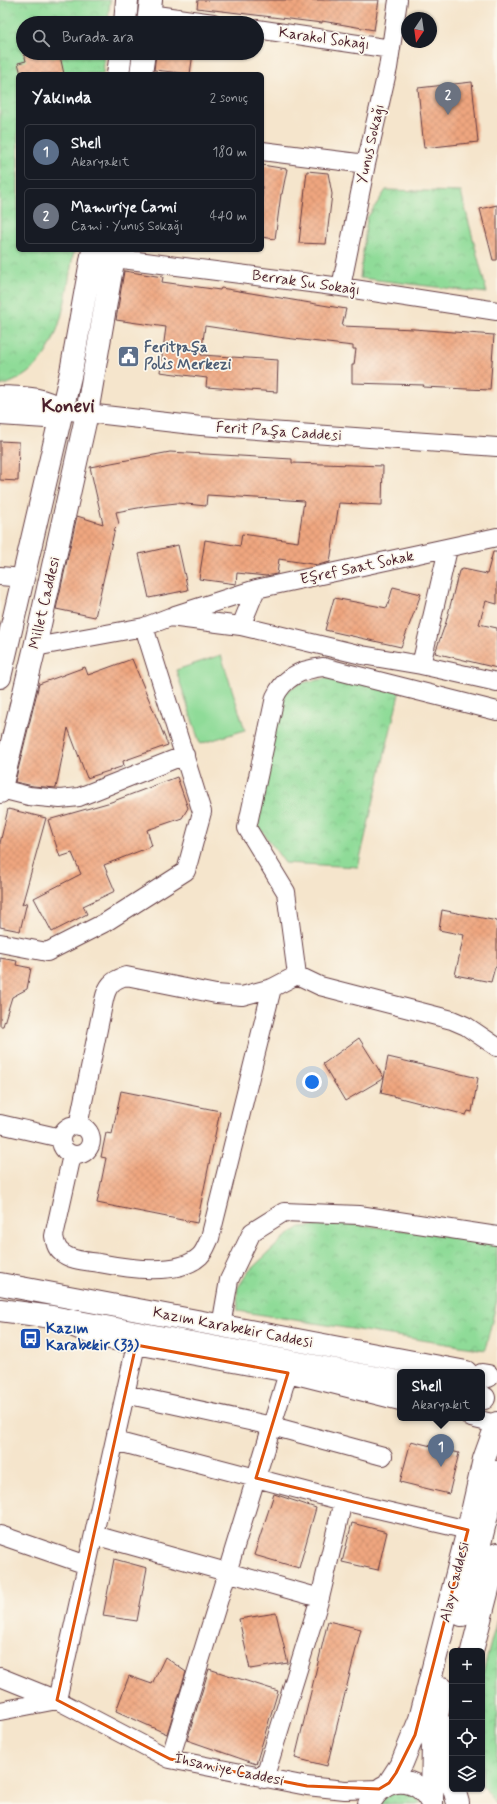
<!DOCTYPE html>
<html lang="tr">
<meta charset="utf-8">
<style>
:root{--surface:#171b24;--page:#242831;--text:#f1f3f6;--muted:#9ea1a6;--line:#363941;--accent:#8c9099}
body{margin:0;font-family:Mynerve,sans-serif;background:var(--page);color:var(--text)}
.controls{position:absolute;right:12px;bottom:12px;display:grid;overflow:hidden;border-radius:6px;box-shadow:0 1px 3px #0004}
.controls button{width:36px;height:36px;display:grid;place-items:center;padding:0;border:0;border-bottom:1px solid var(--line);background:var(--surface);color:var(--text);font:20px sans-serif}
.compass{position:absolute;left:401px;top:12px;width:36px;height:36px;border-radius:50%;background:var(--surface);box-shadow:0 1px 3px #0004;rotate:193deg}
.you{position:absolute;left:312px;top:1082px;width:14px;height:14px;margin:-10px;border:3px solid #fff;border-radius:50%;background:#1a73e8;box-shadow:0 0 0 6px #1a73e833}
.badge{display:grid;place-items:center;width:26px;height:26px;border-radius:50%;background:var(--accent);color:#fff;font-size:13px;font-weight:700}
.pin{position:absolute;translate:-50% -33px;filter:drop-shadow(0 1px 2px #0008)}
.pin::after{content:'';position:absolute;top:21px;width:14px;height:12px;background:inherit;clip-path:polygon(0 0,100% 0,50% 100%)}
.popup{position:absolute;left:397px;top:1369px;width:88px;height:52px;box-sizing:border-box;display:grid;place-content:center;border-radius:6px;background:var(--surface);filter:drop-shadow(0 1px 3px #0005);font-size:13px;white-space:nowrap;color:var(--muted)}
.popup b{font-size:15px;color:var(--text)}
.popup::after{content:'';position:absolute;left:50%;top:100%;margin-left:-8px;border:8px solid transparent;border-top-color:var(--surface)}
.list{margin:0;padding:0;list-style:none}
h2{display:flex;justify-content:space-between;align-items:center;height:52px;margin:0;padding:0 16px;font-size:17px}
h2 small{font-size:13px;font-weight:400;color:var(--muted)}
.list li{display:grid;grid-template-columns:26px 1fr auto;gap:12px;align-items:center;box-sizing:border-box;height:56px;margin:0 8px 8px;padding:0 8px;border:1px solid var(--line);border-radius:6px}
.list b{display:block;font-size:15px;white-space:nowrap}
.list p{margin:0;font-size:13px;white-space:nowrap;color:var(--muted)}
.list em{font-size:13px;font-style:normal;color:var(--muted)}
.icon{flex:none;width:22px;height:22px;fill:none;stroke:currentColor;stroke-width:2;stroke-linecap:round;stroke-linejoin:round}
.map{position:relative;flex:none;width:497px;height:1804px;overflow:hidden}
.search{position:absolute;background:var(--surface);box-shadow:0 1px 3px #0004;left:16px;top:16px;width:248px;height:44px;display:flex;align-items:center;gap:10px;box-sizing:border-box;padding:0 14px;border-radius:22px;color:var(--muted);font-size:15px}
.panel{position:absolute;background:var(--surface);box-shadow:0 1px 3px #0004;left:16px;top:72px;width:248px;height:180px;border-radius:6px}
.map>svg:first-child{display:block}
.grass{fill:url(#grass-dots);stroke:#6c7d62}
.park{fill:url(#park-crowns);stroke:#6c7d62}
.pitch{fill:#8fdb98;stroke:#6c7d62}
.building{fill:url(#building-cross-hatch)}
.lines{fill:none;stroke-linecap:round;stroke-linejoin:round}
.minor-casing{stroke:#643d43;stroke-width:20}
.major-casing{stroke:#643d43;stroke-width:24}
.minor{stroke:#fff;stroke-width:18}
.major{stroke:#fff;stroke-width:22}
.marked{fill:none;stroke:#e0560e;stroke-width:3;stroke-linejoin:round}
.labels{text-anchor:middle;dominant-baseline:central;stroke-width:3.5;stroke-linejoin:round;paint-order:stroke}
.street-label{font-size:15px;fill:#4a1f2b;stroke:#fbf7ec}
.service-label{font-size:15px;font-weight:bold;fill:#4e5e75;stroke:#fbf7ec;text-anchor:start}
.transit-label{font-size:15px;font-weight:bold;fill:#164399;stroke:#fbf7ec;text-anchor:start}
.district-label{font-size:19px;font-weight:bold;fill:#4a1f2b;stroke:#fbf7ec}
</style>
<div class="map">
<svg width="497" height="1804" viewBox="0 0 497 1804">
<defs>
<pattern id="grass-dots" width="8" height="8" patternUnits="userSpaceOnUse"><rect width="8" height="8" fill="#8fdb98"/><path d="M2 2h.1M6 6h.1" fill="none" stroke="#7dbc83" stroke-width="1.8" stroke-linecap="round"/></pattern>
<pattern id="park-crowns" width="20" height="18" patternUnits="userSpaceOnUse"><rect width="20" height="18" fill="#8fdb98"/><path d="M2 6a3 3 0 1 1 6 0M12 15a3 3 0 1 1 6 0" fill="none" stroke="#7dbc83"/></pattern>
<pattern id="building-cross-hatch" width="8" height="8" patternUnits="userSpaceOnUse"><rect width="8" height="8" fill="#efa67f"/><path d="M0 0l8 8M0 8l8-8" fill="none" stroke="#ce8e6e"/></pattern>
</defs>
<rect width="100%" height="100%" fill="#fbf7ec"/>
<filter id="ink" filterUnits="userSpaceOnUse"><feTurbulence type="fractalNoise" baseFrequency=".025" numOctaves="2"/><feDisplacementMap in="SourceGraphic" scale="8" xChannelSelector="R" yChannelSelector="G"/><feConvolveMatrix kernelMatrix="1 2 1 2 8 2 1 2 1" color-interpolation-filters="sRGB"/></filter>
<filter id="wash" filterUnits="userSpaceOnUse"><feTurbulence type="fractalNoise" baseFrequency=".012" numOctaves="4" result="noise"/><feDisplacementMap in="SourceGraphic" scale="16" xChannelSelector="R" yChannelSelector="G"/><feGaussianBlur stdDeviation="0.9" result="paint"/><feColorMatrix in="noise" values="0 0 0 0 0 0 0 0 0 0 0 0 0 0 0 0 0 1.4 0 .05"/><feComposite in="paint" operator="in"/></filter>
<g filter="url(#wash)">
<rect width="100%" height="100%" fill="#f5e5cc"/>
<!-- grass -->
<path class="grass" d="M411,1792L422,1804H380L389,1793Z"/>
<!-- park -->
<path class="park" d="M0,0H110L108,23H23V53H105L103,74H18V250H74C64,302 62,370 0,386Z
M386,190L461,192L487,293L360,278L367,218Z
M334,677L400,690L358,867L285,863L258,826L280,695L301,683Z
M342,1223L497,1241V1300L485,1350L238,1311L237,1289L248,1272L283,1239L300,1227Z
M497,1619V1804H496L482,1786V1677Z"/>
<!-- pitch -->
<path class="pitch" d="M221,655L245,730L200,744L176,670Z"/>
<g id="blocks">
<!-- building -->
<path class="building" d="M198,0H379L374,30L322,21V23L197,8Z
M24,53H50L52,58L60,56L64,74H21L18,63L26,61Z
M156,53H193L190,74L154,70Z
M472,82L478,142L424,148L418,88Z
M262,165L287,169L282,194H281L275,239L262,237Z
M307,171L328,173L332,194L326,244L299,243Z
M497,205V260H493L480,209Z
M124,271L163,277L162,282L220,290L221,288L346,309L342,326L414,329L494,335L490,390L423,387L424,385L352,383V365H354L356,349H353V346L285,338L205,326L201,355L278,360L277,392L206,387L207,378L160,372L166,327L116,320Z
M0,441L19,442L18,481L0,480Z
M170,452L292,459V463L383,466L382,505L339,503L330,562L318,565L279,559L277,574L266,576L237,573L236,584L199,579L205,540L240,546L242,534L298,542L304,501L207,495L206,506L177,503L149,506L116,512L119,524L115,528L95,617L56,609L77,516L103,524L90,467Z
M178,545L188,590L149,598L139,554Z
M493,552H497V604L486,601L479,624L497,628V668L435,653L446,622L459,571L463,569L487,574Z
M393,587L421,594L401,647L325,630L334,598L387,608Z
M132,659L168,745L123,761L124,766L87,778L68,728L56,788L33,786L15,782L39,684L85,667L88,675Z
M177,777L188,808L182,818L147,830L152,846L104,865L115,891L83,906L87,914L52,932L34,898L81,874L72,853L60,857L48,820L111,802Z
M8,809L46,818L22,905L27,902L20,931L0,927V843Z
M442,910L497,921V968L495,967L491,982L455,975L464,935L439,930Z
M0,958L17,961L16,965L31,968L27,989L12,997L3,1026H0Z
M359,1038L384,1078L388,1057L478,1078L472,1112L468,1111L466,1115L381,1093L384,1078L345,1101L323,1064Z
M121,1091L220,1111L197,1223L97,1203L106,1158L101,1157L106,1133L112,1134Z
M411,1441L459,1453L449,1494L400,1482Z
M274,1494L316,1508L299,1568L254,1555Z
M352,1523L387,1532L378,1570L342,1562Z
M114,1559L147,1568L137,1621L103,1616Z
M276,1613L288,1663L250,1669L239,1619Z
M328,1621L361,1629L327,1766L295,1758Z
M165,1657L186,1672L167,1734L116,1711L129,1676L152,1684Z
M209,1669L278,1691L256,1764L187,1740Z"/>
</g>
</g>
<g filter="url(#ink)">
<use href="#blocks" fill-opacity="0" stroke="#643d43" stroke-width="1"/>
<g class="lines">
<defs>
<path id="minor" d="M149,14L213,23
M257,29L391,49
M262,151L366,164
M114,258L341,287L497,311
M341,287L366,164L388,68L398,0
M61,410L201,426L497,447
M0,576L23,578
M175,615L256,589
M241,626L256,589L497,537
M35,647L144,627L170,617L241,626L362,655L421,665L497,682
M421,665L448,549
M497,711L323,667C302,669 284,677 275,697L247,828L286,892L297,975L320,986L452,1020L466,1026L497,1047
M1,789L29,796L60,799L79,797L185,755
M0,943L47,952L106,922L186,871L202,812L144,627
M0,1124L61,1138
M61 1140a15 15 0 1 1 30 0a15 15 0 1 1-30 0Z
M78,1126L104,1000C107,986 112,980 126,976L216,994L242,996L272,988L297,975
M72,1155L54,1236C55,1242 56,1248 61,1252C71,1261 87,1261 99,1263C125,1268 178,1277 200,1256C205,1251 207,1244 210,1238L272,988
M69,1326L98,1338L288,1373L400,1401
M221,1326L229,1280L252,1232L284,1212L359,1215L497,1236
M125,1394L272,1426L383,1456
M471,1418L496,1424
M115,1441L343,1501L468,1530
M0,1535L87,1565
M94,1535L320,1598
M0,1677L57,1700L170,1759L307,1786L345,1790L379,1789
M57,1700L136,1345
M0,1711L57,1700
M170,1759L288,1373
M264,1779L320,1598L343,1501"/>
<path id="major" d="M125,23L127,0
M148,23L151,0
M118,74L121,53
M141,74L144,53
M0,397C23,398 42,397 61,410
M0,414L46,417L61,410
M0,677L71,372L93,250
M0,792L35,647L87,413L115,250
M0,1284L466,1372
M0,1310L52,1317L400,1382
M482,1375L488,1376
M482,1397L484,1398
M462,1615L489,1507L496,1472
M472,1651L497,1554
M452,1727L448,1761L452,1783
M389,1783L402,1763L420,1719L468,1530L484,1459L497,1423
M454,1789L458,1803
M369,1804C383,1775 418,1774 432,1804
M432,1804L433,1740L442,1688"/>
</defs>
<!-- minor casing -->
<use href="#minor" class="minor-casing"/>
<!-- major casing -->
<use href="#major" class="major-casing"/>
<!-- minor -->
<use href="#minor" class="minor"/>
<!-- major -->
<use href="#major" class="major"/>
</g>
</g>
<!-- marked area -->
<path class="marked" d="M136,1345L288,1373L256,1478L468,1530L415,1735L396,1773L389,1783L379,1789L307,1786L170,1759L57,1700Z"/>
<!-- icons -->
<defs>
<symbol id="civic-square" viewBox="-11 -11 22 22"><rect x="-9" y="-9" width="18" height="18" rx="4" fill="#5c6f8a" stroke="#fbf7ec"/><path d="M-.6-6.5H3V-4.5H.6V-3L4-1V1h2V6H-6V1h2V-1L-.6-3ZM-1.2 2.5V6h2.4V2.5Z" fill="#fff"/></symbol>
<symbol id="bus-square" viewBox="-11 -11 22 22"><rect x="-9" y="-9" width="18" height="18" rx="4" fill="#1a4fb4" stroke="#fbf7ec"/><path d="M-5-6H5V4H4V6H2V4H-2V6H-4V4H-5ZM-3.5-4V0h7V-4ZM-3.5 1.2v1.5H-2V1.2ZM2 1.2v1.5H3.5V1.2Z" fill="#fff"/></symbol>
</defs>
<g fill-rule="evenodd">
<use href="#civic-square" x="116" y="344" width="25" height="25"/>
<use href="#bus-square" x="18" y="1326" width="25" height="25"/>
</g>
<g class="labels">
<!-- street labels -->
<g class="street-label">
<text transform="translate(324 39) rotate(8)">Karakol Sokağı</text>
<text transform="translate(371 144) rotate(-77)">Yunus Sokağı</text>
<text transform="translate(306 283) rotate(8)">Berrak Su Sokağı</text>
<text transform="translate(279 432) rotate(4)">Ferit Paşa Caddesi</text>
<text transform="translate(357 568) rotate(-12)">Eşref Saat Sokak</text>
<text transform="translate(45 603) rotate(-77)">Millet Caddesi</text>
<text transform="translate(233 1328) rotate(11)">Kazım Karabekir Caddesi</text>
<text transform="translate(455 1582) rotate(-76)">Alay Caddesi</text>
<text transform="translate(229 1770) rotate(12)">İhsaniye Caddesi</text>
</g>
<!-- service labels -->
<g class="service-label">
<text x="144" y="348">Feritpaşa<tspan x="144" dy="17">Polis Merkezi</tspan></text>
</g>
<!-- transit labels -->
<g class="transit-label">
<text x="46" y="1329">Kazım<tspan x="46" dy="17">Karabekir (33)</tspan></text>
</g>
<!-- district labels -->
<g class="district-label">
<text x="68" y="406">Konevi</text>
</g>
</g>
</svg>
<div class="controls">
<button>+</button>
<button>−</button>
<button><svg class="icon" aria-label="locate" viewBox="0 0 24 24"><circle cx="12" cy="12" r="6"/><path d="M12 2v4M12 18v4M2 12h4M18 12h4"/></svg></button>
<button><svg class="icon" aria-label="layers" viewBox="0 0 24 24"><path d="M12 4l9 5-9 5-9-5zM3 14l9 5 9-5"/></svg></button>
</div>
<svg class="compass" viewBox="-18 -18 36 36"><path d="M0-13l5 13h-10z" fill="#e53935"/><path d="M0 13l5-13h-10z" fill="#9ea1a6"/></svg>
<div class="you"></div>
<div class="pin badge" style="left:441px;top:1467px;background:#5c6f8a">1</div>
<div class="popup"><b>Shell</b>Akaryakıt</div>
<div class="pin badge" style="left:448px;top:115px;background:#6b7280">2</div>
<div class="search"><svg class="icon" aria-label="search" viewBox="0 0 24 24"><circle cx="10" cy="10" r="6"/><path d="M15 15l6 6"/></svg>Burada ara</div>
<section class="panel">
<h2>Yakında<small>2 sonuç</small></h2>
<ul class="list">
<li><span class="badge" style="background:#5c6f8a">1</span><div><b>Shell</b><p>Akaryakıt</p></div><em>180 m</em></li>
<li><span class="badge" style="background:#6b7280">2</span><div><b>Mamuriye Cami</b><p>Cami · Yunus Sokağı</p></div><em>440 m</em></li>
</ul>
</section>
</div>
